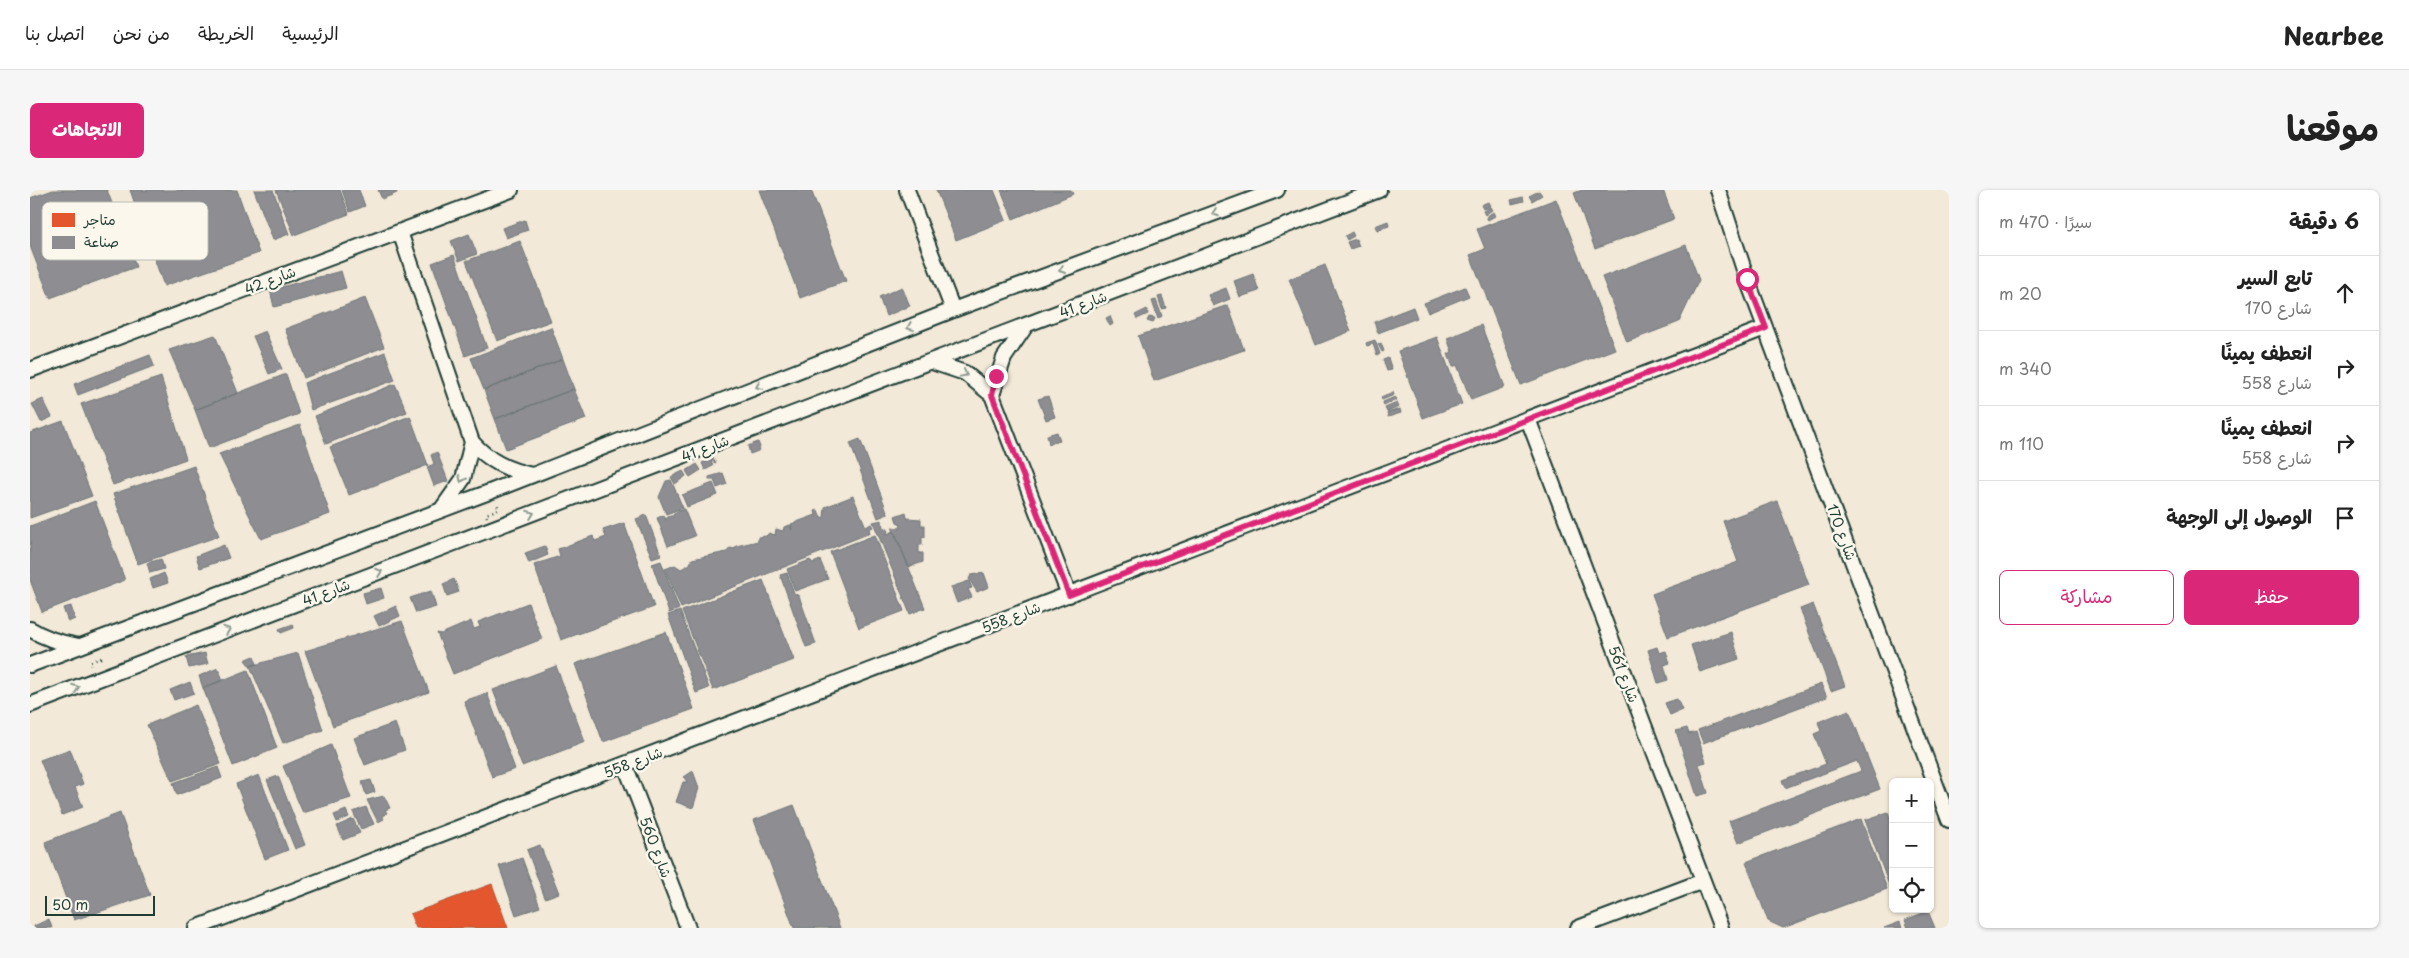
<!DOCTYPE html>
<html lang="ar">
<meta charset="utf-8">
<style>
:root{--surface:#fff;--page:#f6f6f6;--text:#222;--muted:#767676;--line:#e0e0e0;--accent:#db2777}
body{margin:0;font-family:"Playpen Sans","Playpen Sans Arabic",sans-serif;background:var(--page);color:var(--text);direction:rtl}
.controls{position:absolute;right:15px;bottom:15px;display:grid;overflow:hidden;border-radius:8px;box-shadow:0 1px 4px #0004}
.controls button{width:45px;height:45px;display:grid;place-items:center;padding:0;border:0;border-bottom:1px solid var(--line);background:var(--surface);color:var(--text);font:25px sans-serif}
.scale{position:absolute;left:15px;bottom:12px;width:110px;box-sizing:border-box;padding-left:5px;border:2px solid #1f3d34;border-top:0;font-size:14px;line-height:18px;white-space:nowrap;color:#1f3d34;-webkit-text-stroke:4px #fbf7ec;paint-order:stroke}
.stop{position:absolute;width:15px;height:15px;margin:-11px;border:4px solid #db2777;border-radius:50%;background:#fff}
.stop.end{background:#db2777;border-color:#fff;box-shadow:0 1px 5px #0008}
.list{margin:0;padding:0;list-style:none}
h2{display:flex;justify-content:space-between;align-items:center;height:65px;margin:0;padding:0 20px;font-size:21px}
h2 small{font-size:16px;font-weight:400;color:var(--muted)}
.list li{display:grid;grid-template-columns:32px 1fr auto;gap:15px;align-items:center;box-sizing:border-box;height:75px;padding:0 20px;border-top:1px solid var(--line)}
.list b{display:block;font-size:19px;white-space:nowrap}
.list p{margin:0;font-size:16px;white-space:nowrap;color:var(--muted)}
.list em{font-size:16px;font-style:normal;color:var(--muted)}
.actions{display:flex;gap:10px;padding:15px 20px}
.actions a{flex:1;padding:11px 0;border:1px solid var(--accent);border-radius:8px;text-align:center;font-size:18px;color:var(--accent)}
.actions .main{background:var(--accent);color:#fff}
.icon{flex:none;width:28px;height:28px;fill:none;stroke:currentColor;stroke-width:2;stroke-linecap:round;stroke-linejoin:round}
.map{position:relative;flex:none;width:1919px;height:738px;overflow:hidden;direction:ltr;border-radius:8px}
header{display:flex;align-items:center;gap:30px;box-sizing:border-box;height:70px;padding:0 25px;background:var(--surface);border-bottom:1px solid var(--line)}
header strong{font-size:24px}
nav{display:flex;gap:28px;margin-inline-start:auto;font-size:18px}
.intro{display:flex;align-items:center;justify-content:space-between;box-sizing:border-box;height:120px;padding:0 30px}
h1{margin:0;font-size:35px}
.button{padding:12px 22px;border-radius:8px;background:var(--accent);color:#fff;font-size:18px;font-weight:700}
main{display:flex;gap:30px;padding:0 30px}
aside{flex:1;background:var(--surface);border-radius:8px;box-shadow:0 1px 4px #0004}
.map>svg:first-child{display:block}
.shops{fill:#e4572e;stroke:#a94f30}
.industry{fill:#8d8d92;stroke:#6c7576}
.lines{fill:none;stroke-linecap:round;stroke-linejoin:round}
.minor-casing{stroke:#1f3d34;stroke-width:18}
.path{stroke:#1f3d34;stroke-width:2.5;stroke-dasharray:1 4;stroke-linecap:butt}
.minor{stroke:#fbf7ec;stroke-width:14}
.oneway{stroke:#8d9a90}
.route{stroke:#db2777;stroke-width:6}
.labels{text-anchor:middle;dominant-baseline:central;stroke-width:5;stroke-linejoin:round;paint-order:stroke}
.street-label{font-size:14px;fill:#1f3d34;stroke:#fbf7ec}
.key{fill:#fbf7ec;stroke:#b9bfb5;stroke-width:1}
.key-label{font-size:14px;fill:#1f3d34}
</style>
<header>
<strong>Nearbee</strong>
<nav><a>الرئيسية</a><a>الخريطة</a><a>من نحن</a><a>اتصل بنا</a></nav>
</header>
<div class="intro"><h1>موقعنا</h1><a class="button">الاتجاهات</a></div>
<main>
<aside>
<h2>6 دقيقة<small>سيرًا · 470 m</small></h2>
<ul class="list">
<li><svg class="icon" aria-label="ahead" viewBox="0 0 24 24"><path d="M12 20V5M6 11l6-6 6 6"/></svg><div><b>تابع السير</b><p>شارع 170</p></div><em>20 m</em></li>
<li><svg class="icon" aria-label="right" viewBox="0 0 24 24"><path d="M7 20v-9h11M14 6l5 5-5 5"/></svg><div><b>انعطف يمينًا</b><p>شارع 558</p></div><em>340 m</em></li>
<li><svg class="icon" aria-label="right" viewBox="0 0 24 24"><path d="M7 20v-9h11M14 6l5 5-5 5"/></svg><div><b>انعطف يمينًا</b><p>شارع 558</p></div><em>110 m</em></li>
<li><svg class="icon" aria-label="arrive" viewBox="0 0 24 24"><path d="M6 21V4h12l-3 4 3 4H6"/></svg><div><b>الوصول إلى الوجهة</b></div></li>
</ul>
<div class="actions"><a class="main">حفظ</a><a>مشاركة</a></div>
</aside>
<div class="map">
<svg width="1919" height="738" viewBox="0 0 1919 738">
<rect width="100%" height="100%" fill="#f3e9d8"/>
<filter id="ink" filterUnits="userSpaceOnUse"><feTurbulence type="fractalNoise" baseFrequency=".02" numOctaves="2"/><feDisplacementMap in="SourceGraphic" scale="10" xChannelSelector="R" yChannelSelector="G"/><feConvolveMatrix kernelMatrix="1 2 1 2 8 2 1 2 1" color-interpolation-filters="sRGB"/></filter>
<g filter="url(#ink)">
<!-- shops -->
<path class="shops" d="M462,694L478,738H386L380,724Z"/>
<!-- industry -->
<path class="industry" d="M23,0H77L106,77L20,108L0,56V8Z
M100,0H207L229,63L134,96Z
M224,0H243L259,44L243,50Z
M246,0H310L319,24L264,45Z
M312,0H329L335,16L320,22Z
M348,0H366L367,3L352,9Z
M729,0H781L816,91L770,108Z
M906,0H964L976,30L926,50Z
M971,0H1041L1043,4L983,29Z
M1552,0H1633L1644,29L1565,59L1544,3Z
M1509,1L1512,5L1502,11L1499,6Z
M1493,7L1494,11L1482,14L1481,10Z
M1526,9L1585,159L1491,195L1440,65L1455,59L1447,39Z
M1458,12L1460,16L1453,19L1451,15Z
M1460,17L1462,20L1455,25L1453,21Z
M1463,22L1465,26L1458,30L1456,27Z
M495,30L498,40L476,48L472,38Z
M1358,31L1359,36L1347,40L1345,36Z
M1322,42L1324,46L1317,50L1315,46Z
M439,44L447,64L429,71L421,51Z
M1326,49L1329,56L1320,59L1317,52Z
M490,51L521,131L467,151L436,71Z
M1656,55L1669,90L1649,132L1597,152L1572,87Z
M424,65L457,158L435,166L402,73Z
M1295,75L1321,141L1286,155L1259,89Z
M311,81L316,98L244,117L240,100Z
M1223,84L1229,101L1210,107L1204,91Z
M872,97L880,116L856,126L849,107Z
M1435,97L1439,106L1398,123L1394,113Z
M1196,98L1200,109L1183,116L1178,105Z
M1132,106L1136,118L1132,119L1128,107Z
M335,108L354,157L274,188L255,139Z
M1126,110L1132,126L1128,129L1122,111Z
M1198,115L1214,160L1124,191L1108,146Z
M1383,117L1387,128L1348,143L1344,132Z
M1117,119L1118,124L1107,129L1105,125Z
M1080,126L1083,134L1080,136L1076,128Z
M1119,127L1125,128L1123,133L1117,131Z
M1451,135L1475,197L1441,210L1427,175L1423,177L1418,164L1422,162L1417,148Z
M521,137L533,169L454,200L441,168Z
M235,141L252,179L239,184L223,146Z
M185,145L208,203L165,220L139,160Z
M1407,147L1432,214L1393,228L1368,161Z
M1345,150L1350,164L1347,166L1343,154L1337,156L1336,153Z
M1351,153L1354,161L1352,162L1348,154Z
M355,162L365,190L281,220L274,193Z
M120,165L124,176L48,205L44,194Z
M1358,168L1362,180L1357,181L1353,170Z
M533,169L544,199L465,229L454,200Z
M256,184L269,224L179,258L165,220Z
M131,187L156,269L83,295L51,214Z
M365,194L377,222L296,254L285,226Z
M544,199L556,229L476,259L465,229Z
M1363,202L1364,205L1352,210L1351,207Z
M1018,206L1025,227L1016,230L1008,209Z
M1365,207L1366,210L1354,216L1353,212Z
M13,209L22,227L11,232L2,214Z
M1367,213L1369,217L1357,222L1355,218Z
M1370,219L1371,223L1358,227L1357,223Z
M380,226L398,275L319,305L300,257Z
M33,231L62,306L0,328V243Z
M270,235L300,324L231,349L189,264Z
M1027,242L1030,250L1019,254L1017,245Z
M830,249L858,324L848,328L820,253Z
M728,252L730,257L728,261L720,264L718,256Z
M407,262L418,291L404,296L397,277L404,274L401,265Z
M683,268L686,273L681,271L683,276L675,280L672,273Z
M667,274L671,280L660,287L656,281Z
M164,276L189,346L108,374L83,304Z
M653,281L656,286L645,294L641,287Z
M693,283L697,294L687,298L684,290H679V287Z
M641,290L653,318L636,324L629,307L636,291Z
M683,293L688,305L657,317L652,305Z
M823,306L836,337L841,334L843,337L839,339L840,343L651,418L635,379L645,375L651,379L660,374L662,369L697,362L700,358L705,359L706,356L728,351V347L736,346L739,343L745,345L746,339L753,341L754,337L760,335L762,340L761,334L786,325L785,321L788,320L791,328L794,327L795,317Z
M65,311L95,390L12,422L0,390V336Z
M1747,311L1779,395L1638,447L1622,404L1708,372L1693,331Z
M654,319L665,346L638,356L627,328L634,325L636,330L638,326H643L644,323Z
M876,322L877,328L891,329V335H895V347H892V355H889V363H893V372L879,377L862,337L870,338L871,334L867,332L865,326Z
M616,325L631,365L622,368L606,329Z
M852,330L853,338L858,339L857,344L864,341L895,418L880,424L843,332Z
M594,333L624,417L531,450L504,375L530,366L528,359L563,346L565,351L576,347L573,340Z
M845,345L874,421L829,438L800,362Z
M194,355L199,368L170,378L166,366Z
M515,356L518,365L499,373L495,363Z
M131,369L134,379L120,383L117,373Z
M780,370L783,373L790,370L798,389L765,401L757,379Z
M631,371L649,419L639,423L622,374Z
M134,383L138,393L123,398L120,389Z
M757,383L764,403L769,406L786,454L776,457L750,385Z
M954,383L959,397L947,402L939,389L941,385Z
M424,389L429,402L417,406L413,394Z
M733,390L764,470L683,500L652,421Z
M939,391L942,398L938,399L942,407L927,413L921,397Z
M351,398L354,408L336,414L333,403Z
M401,401L406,417L386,423L380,408Z
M498,413L512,449L423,484L407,443L411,444L441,431L444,439L450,437L448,432Z
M1783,414L1815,496L1801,501L1770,419Z
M41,416L45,429L38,432L33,418Z
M366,416L370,426L349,436L344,426Z
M650,421L679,498L666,503L638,425Z
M372,431L399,502L303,536L275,461Z
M263,434L264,438L251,443L249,439Z
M636,442L664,519L573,552L545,474Z
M1701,442L1709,469L1670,482L1661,455Z
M1627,457L1629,463L1636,461L1640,473L1634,475L1638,490L1628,493L1618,460Z
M175,463L178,474L159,478L156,467Z
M268,463L293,540L253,553L220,476Z
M224,466L227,474L220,476L215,470Z
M526,476L555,552L492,576L463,500Z
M188,478L193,490L173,498L169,486Z
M218,480L247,558L203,576L173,498Z
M160,492L164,503L144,510L140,500Z
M1791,494L1797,507L1673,553L1668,540Z
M457,503L485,579L462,587L434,511Z
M1647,509L1652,520L1640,525L1635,513Z
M166,515L191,574L142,591L117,535Z
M1819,520L1850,599L1708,653L1699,631L1831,581L1827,571L1755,598L1752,590L1796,574L1784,544L1791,541L1788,532Z
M365,533L375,560L335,575L324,548Z
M1657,538L1659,544L1666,542L1676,572L1669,574L1678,603L1667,606L1646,541Z
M301,555L321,608L273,623L253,576Z
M40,559L53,594L45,597L53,617L32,625L10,570Z
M188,577L192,588L147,605L143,593Z
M663,581L669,598L663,618L646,612L653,592H657L654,587Z
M229,585L258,660L235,669L206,594Z
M248,586L275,655L265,659L237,590Z
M341,590L345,602L336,605L332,592Z
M354,606L360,618L355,620L357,623L352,626L354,629L348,632L337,610Z
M764,615L810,738H764L724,630Z
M336,617L344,634L331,639L323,622Z
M316,620L319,627L307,632L304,625Z
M1858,622L1863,635V706L1835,630Z
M90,623L120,705L44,730L15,652Z
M323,629L330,643L313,650L307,636Z
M1831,629L1857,699L1753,738L1738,731L1716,672Z
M510,655L529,703L515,708L497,660Z
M492,668L510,717L486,725L469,676Z
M1898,721L1905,738H1878L1875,730Z
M19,729L22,738H5L4,736Z
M1870,732L1872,738H1854Z"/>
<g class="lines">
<defs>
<path id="minor" d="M877,0L923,120
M1688,0L1717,89L1919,630
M370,42L442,252C459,271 477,280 502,285
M902,172L935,183L962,205L1039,405
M0,180L481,0
M962,205L974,168L995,137
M1498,229L1691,738
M411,320L433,289L442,252
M0,439C16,449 30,453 48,456
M0,475L462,301L923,120L1247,0
M0,515L1349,0
M595,575L658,738
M166,738L1735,138
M1548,738L1673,691"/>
</defs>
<!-- minor casing -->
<use href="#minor" class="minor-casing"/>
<!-- path -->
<path class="path" d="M457,327L456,324L469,319L467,314
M61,476L60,472L71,468L69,465"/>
<!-- minor -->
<use href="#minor" class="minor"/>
</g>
<!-- one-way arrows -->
<defs><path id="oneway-chevron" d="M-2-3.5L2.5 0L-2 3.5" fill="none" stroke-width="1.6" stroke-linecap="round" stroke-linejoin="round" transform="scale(1.25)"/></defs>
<g class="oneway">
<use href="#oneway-chevron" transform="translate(1185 23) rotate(160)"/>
<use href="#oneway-chevron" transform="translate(1032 80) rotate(160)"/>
<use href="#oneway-chevron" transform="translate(880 137) rotate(158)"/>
<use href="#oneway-chevron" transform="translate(934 184) rotate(29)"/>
<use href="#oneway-chevron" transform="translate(729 196) rotate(158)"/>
<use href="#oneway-chevron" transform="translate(432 289) rotate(114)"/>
<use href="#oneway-chevron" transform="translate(501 324) rotate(-21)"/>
<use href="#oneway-chevron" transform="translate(349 382) rotate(-21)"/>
<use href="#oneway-chevron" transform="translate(197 440) rotate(-21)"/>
<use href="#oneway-chevron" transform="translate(46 498) rotate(-21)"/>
</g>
</g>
<g class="lines" filter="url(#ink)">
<!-- route -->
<path class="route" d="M966,186L962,205L1039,405L1736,138L1717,89"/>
</g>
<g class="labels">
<!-- street labels -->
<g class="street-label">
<text transform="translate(240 90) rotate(-21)">شارع 42</text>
<text transform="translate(1053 114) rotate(-21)">شارع 41</text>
<text transform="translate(675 258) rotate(-21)">شارع 41</text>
<text transform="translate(1812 342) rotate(70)">شارع 170</text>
<text transform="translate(296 402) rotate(-21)">شارع 41</text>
<text transform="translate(981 427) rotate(-21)">شارع 558</text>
<text transform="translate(1594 484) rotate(69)">شارع 561</text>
<text transform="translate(603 572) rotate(-21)">شارع 558</text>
<text transform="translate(626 657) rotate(69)">شارع 560</text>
</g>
</g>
<!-- legend -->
<rect x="12" y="12" width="166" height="58" rx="8" class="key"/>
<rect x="22" y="23" width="23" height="14" fill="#e4572e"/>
<rect x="22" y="46" width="23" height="13" fill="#8d8d92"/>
<g class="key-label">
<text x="54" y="35">متاجر</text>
<text x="54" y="57">صناعة</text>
</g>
</svg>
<div class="controls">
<button>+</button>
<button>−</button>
<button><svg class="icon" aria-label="locate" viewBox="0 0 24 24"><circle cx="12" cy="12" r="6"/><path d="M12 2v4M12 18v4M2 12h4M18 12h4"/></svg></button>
</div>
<div class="scale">50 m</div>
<div class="stop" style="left:1717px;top:89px"></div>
<div class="stop end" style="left:966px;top:186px"></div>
</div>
</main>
